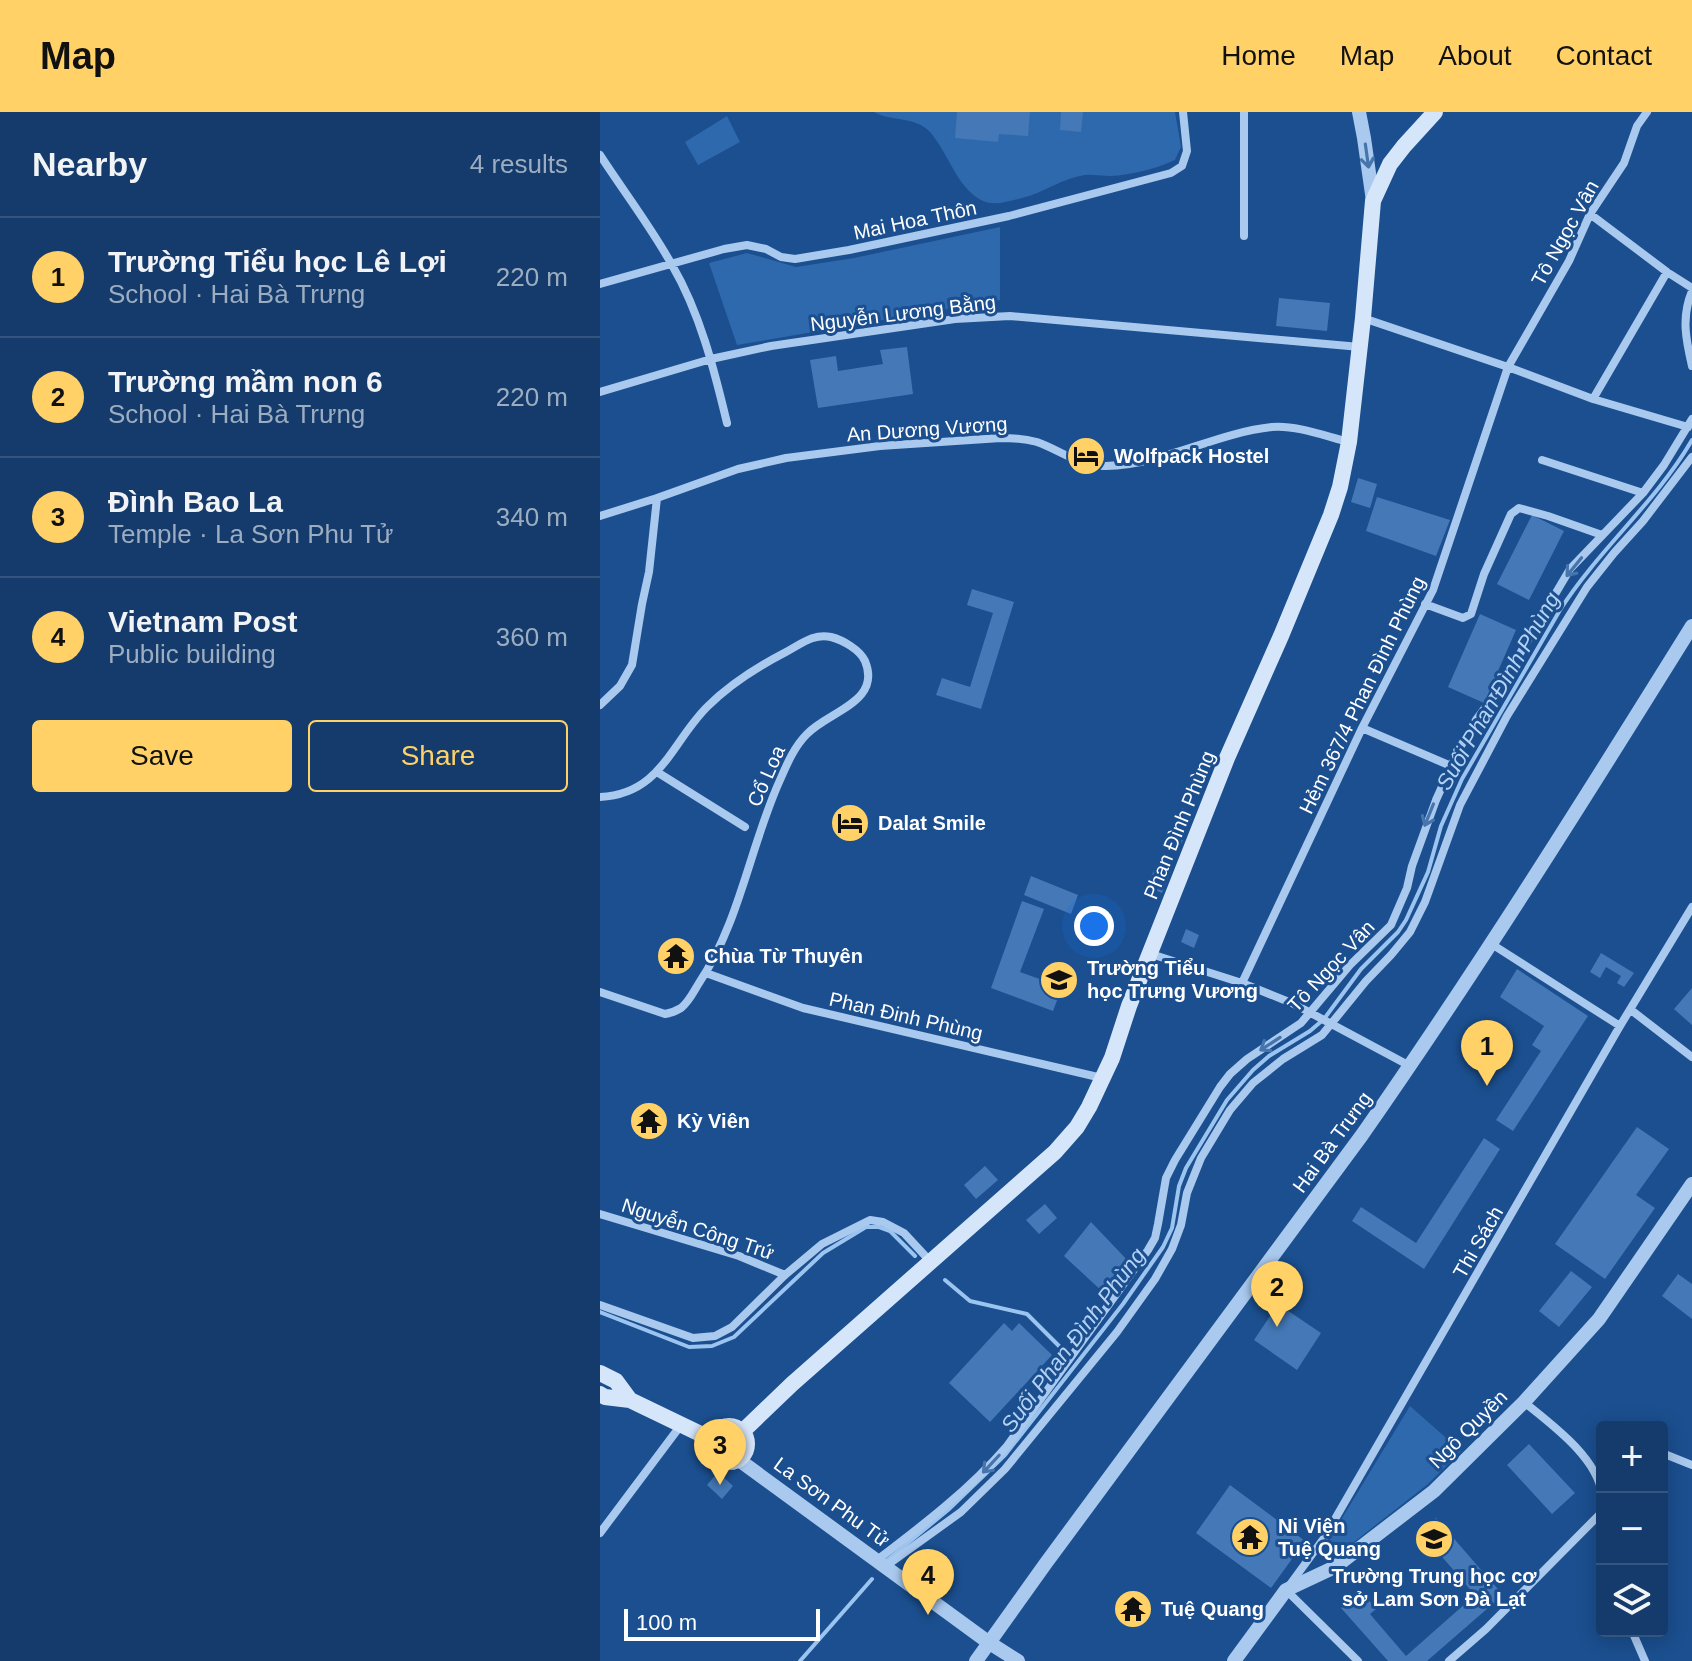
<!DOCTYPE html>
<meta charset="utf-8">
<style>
:root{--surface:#143b6b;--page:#1d4271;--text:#f1f3f6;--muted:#9dadc1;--line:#33557e;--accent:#ffd166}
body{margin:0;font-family:Arial,sans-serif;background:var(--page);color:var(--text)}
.controls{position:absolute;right:24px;bottom:24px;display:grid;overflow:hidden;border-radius:8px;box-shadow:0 4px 20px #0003}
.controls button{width:72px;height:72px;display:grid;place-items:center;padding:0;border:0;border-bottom:2px solid var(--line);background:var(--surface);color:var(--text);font:40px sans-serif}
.scale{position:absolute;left:24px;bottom:20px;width:196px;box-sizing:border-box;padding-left:8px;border:4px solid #fff;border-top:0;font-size:22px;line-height:28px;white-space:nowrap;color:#fff;-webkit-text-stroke:6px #1b4f8f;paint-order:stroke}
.you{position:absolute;left:494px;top:814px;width:28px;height:28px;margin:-20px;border:6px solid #fff;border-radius:50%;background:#1a73e8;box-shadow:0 0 0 12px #1a73e833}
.badge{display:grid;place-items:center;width:52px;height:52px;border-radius:50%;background:var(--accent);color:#111;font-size:26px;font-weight:700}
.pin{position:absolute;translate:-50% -66px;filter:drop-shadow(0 2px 4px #0008)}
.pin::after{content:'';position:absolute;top:42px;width:28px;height:24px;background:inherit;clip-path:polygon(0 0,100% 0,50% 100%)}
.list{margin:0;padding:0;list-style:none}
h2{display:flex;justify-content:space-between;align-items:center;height:104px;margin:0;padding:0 32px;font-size:34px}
h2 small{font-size:26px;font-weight:400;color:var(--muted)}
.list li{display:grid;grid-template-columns:52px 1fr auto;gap:24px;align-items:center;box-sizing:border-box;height:120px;padding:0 32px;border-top:2px solid var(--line)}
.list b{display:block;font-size:30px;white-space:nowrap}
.list p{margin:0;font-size:26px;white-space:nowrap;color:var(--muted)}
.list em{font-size:26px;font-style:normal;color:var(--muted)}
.actions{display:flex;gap:16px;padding:24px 32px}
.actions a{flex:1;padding:18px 0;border:2px solid var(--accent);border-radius:8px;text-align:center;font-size:28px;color:var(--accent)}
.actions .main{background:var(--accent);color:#111}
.icon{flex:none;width:44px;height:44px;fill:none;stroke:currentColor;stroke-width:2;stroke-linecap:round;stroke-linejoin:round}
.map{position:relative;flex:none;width:1092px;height:1549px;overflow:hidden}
header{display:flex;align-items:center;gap:48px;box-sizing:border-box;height:112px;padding:0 40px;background:var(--accent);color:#111}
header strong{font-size:38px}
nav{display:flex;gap:44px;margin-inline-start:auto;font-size:28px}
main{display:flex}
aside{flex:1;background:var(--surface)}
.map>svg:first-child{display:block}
.green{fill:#2e69ad}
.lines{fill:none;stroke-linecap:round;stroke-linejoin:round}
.stream{stroke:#9cc4f0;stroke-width:4}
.building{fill:#4478b7}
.minor{stroke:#a9c9ee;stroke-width:8}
.tertiary{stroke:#a9c9ee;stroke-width:14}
.secondary{stroke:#d6e6fa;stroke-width:16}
.oneway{stroke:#4674ac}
.labels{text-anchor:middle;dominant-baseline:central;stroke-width:6;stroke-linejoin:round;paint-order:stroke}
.street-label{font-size:20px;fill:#fff;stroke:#1b4f8f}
.poi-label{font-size:20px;font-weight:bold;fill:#fff;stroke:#1b4f8f;text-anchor:start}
.water-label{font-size:22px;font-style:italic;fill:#b5d3f5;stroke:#1b4f8f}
</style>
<header>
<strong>Map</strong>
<nav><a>Home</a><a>Map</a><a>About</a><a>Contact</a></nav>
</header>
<main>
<aside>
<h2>Nearby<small>4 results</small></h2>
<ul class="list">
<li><span class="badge">1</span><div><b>Trường Tiểu học Lê Lợi</b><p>School · Hai Bà Trưng</p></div><em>220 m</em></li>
<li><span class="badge">2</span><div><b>Trường mầm non 6</b><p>School · Hai Bà Trưng</p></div><em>220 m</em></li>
<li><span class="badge">3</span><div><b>Đình Bao La</b><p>Temple · La Sơn Phu Tử</p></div><em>340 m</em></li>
<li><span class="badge">4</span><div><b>Vietnam Post</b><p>Public building</p></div><em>360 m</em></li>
</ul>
<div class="actions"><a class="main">Save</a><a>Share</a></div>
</aside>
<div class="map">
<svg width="1092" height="1549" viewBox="0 0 1092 1549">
<rect width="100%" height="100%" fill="#1b4f8f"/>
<!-- green -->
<path class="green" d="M274,0H575L581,35L575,48C555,57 532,63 510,64C502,64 493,62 485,63C462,66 444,81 422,86C409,89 393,95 381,88C356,74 349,42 330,20C315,4 292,10 274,0Z
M127,4L140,30L98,53L85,30Z
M400,115V188L137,233L109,151L147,141L196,155L254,146Z
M810,1294L861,1339L828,1372L740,1441L727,1431Z"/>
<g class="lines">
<!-- stream -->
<path class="stream" d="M345,1168L370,1189L427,1202L465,1240
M0,1200L89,1235L112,1234L134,1225L223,1141L266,1115H279L290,1119L315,1144
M286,1449L348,1398L405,1343L523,1192L563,1135L572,1116L579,1074L586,1056L627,988L653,958L669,944L710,919L724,907L761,857L798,820L806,808L828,760L841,714L862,667L960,498C999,437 1056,390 1092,328
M200,1549L272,1467"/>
</g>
<!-- building -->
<path class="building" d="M357,0H430L428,24L399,22L398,30L355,26Z
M461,0H483L481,20L460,18Z
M679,186L730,191L727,219L676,214Z
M307,235L313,282L218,296L210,248L236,244L238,259L283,252L280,238Z
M758,366L777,372L770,396L751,390Z
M777,385L850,408L836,444L766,419Z
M932,403L964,419L929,488L897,472Z
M372,477L414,490L381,597L336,583L342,566L370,575L393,501L367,493Z
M880,502L916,518L884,591L848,575Z
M582,696L594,701L578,740L566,735Z
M556,753L571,759L562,781L547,775Z
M431,764L478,783L471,802L424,783Z
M422,789L444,797L420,860L462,875L453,899L391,876Z
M586,817L599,823L594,836L581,830Z
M1001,841L1034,861L1024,875L1017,871L1021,864L1006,855L1000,866L990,860Z
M917,857L988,904L913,1019L896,1008L941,939L932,933L944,914L900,885Z
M1092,876V913L1074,897Z
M1037,1015L1069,1037L1036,1083L1055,1096L1005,1167L955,1132Z
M884,1026L900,1037L824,1157L752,1109L761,1095L816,1131Z
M385,1054L398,1068L376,1087L364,1073Z
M445,1092L457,1106L439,1122L426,1108Z
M491,1110L531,1152L505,1182L464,1144Z
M971,1159L992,1175L959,1215L939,1199Z
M1078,1162L1092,1172V1207L1062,1184Z
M678,1192L721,1221L697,1258L654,1228Z
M404,1211L412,1219L419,1211L452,1243L390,1310L349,1271Z
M929,1332L975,1381L952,1402L907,1353Z
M118,1360L133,1374L122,1387L107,1373Z
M630,1373L705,1429L671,1476L596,1421Z
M836,1406L903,1483L827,1549H788L741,1496L761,1479L776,1497L770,1502L806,1544L875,1483L837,1439L832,1443L815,1424Z"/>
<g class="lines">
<!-- minor -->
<path class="minor" d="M0,43C24,80 51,115 72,153C100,201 114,257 127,311
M990,102L1067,160
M644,124V0
M0,172L124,137L147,133L166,137L181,145L195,147L249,138L409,104L571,61L582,54L587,39L583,0
M1092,179C1081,205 1086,228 1092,254
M763,206L908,255L993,287L1088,315
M0,280L111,247L171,234L355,207L410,204L760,235
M993,287L1067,160L1092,176
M942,348L1043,381
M0,404L57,386L138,357L186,346L280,334L401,326C413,326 426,327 437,330C460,338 480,355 506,354C563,353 615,321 672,315C697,313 725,324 749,330
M825,492L863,506L871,502L884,462L911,402L919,396L948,404L1002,423
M0,593L20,574L32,553L42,492L49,460L57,386
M762,616L851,654
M57,660L145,715
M0,685C61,682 71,631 107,595C130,572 157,555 186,540C201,532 214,521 231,525C243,528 260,538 265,549C282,590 229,599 207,622C194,635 187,652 180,668C150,734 140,810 99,871C94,879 89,890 81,896C76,899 71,901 65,902L0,880
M890,831L1020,914
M551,842L642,871L694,892L810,954
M106,861L203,896L502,966
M642,871L762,616L833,478L908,255L969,149L990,102L1024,51L1037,14L1047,0
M1031,898L1092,945
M0,1102L139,1144L185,1163
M0,1193L93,1226L115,1224L132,1215L185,1163L222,1132L270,1108L283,1110L304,1121L330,1149
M924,1290C951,1312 997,1345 1002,1382
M1062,1341L1092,1353
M0,1421L81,1313
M277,1448C323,1413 369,1378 407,1334L548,1138L555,1126L558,1112L566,1066L575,1048L620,975L630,962L647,947L701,911L750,853L791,813L807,776L812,754L836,688L858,639L876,608L899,577L970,457L1043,381L1064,353L1092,307
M286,1454L361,1400L405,1357L517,1220L555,1167L572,1137L581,1113L587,1081L601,1046L630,998L653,971L683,947L722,923L766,869L791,843L810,820L825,790L860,693L907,604L987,475L1014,441L1043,409L1092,345
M1032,1519L1045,1549
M758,1549L686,1478L724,1426L1020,914L1092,795
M849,1549L886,1517L1002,1400"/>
<!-- tertiary -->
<path class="tertiary" d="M759,0L764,26L773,89
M139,1348L388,1530L418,1549
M376,1549L446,1451L762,1023C878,857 985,686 1092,514
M634,1549L686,1478L735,1455L834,1379L924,1290L999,1207L1092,1072"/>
<!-- secondary -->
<path class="secondary" d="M0,1261L16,1269L30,1288
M0,1282L5,1285L30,1288L111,1327
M111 1332a18 18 0 1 1 36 0a18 18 0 1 1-36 0Z
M143,1319L192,1272L455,1040L477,1015L489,995L512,946L529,894L627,646L681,524L731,403L740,375L749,330L763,206L773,89L790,52L804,34L835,0"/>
</g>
<!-- one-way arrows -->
<defs><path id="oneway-shaft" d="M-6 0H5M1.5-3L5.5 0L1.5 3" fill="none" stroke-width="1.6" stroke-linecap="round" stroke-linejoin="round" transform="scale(2)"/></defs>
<g class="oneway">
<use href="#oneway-shaft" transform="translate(767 44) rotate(82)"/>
<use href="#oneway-shaft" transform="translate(974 455) rotate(129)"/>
<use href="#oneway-shaft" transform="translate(829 703) rotate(112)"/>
<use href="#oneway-shaft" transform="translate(670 932) rotate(147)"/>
<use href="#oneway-shaft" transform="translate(391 1352) rotate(133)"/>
</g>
<!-- icons -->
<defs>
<symbol id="hotel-disc" viewBox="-11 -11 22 22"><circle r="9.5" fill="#ffd166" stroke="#1b4f8f"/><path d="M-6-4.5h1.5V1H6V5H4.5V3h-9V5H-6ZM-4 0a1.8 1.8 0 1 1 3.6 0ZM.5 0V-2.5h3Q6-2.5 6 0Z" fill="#111"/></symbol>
<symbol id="temple-disc" viewBox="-11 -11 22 22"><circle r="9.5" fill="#ffd166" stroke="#1b4f8f"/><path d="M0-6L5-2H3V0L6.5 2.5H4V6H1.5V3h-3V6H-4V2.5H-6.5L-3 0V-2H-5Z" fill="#111"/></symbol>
<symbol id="school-disc" viewBox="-11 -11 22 22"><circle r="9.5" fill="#ffd166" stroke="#1b4f8f"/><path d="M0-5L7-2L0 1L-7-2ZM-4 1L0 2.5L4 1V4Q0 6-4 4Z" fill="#111"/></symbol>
</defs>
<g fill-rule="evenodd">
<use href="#hotel-disc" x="464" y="322" width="44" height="44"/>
<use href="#hotel-disc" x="228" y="689" width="44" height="44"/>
<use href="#temple-disc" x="54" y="822" width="44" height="44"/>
<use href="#school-disc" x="437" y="846" width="44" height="44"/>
<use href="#temple-disc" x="27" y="987" width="44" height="44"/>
<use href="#temple-disc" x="628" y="1403" width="44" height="44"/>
<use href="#school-disc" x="812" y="1405" width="44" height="44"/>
<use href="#temple-disc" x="511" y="1475" width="44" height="44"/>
</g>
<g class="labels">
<!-- street labels -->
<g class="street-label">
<text transform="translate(315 108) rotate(-12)">Mai Hoa Thôn</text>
<text transform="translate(965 121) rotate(-61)">Tô Ngọc Vân</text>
<text transform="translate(303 201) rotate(-7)">Nguyễn Lương Bằng</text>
<text transform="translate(327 317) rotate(-4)">An Dương Vương</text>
<text transform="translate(762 583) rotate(-64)">Hẻm 367/4 Phan Đình Phùng</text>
<text transform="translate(166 664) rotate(-66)">Cổ Loa</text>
<text transform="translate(579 713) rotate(-68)">Phan Đình Phùng</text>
<text transform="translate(731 854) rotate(-47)">Tô Ngọc Vân</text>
<text transform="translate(306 904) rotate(13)">Phan Đinh Phùng</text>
<text transform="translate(732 1030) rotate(-54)">Hai Bà Trưng</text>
<text transform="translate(98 1117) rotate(18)">Nguyễn Công Trứ</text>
<text transform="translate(878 1130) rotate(-60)">Thi Sách</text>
<text transform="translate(868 1317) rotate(-45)">Ngô Quyền</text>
<text transform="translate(232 1390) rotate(36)">La Sơn Phu Tử</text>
</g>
<!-- poi labels -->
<g class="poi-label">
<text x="514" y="344">Wolfpack Hostel</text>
<text x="278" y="711">Dalat Smile</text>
<text x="104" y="844">Chùa Từ Thuyên</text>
<text x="487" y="856">Trường Tiểu<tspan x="487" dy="23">học Trưng Vương</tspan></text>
<text x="77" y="1009">Kỳ Viên</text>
<text x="678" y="1414">Ni Viện<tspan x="678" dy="23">Tuệ Quang</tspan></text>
<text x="834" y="1464" text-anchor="middle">Trường Trung học cơ<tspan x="834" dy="23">sở Lam Sơn Đà Lạt</tspan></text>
<text x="561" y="1497">Tuệ Quang</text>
</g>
<!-- water labels -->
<g class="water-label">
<text transform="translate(898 579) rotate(-60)">Suối Phan Đình Phùng</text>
<text transform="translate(473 1228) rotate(-53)">Suối Phan Đình Phùng</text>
</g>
</g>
</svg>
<div class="controls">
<button>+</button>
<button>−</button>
<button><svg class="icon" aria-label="layers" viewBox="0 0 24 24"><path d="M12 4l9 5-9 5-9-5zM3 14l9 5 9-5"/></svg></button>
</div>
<div class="scale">100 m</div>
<div class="you"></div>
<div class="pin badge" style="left:887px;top:974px">1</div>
<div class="pin badge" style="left:677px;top:1215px">2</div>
<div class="pin badge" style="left:120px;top:1373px">3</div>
<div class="pin badge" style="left:328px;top:1503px">4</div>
</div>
</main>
